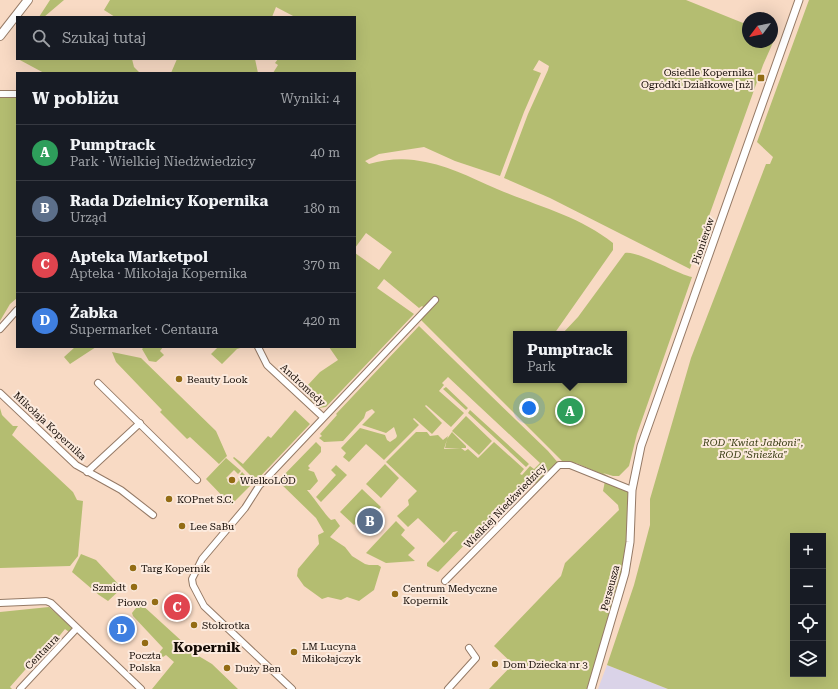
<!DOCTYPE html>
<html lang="pl">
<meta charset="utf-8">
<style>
:root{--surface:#171b24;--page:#20242c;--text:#f1f3f6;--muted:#9ea1a6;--line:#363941;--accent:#db2777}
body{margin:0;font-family:"Roboto Serif",serif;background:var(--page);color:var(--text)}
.controls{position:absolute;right:12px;bottom:12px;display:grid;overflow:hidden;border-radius:0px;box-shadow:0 4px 16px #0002}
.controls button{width:36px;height:36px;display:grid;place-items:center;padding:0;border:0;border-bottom:1px solid var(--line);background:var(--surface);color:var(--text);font:20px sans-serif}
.compass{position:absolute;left:742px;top:12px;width:36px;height:36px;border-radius:50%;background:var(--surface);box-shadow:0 4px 16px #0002;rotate:238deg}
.you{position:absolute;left:529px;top:408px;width:14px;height:14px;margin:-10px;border:3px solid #fff;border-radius:50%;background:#1a73e8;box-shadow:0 0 0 6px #1a73e833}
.badge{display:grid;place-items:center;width:26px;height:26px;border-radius:50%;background:var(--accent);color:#fff;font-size:13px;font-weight:700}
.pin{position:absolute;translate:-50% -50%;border:2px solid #fff;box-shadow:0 1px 4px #0006}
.popup{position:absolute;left:513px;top:331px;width:114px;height:52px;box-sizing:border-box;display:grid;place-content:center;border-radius:0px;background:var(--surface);filter:drop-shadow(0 1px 3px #0005);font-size:13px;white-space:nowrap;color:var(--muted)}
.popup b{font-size:15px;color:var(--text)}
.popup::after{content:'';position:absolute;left:50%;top:100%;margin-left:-8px;border:8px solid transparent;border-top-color:var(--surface)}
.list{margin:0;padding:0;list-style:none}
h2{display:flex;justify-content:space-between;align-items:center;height:52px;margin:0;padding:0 16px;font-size:17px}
h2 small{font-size:13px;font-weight:400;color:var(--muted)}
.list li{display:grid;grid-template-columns:26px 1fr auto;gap:12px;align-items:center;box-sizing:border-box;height:56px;padding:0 16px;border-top:1px solid var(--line)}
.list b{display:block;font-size:15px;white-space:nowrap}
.list p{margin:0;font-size:13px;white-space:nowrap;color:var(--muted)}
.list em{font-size:13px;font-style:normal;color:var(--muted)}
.icon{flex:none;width:22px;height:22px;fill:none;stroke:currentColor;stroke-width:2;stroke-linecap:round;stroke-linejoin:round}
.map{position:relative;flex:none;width:838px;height:689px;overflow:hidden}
.search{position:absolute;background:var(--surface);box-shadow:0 4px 16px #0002;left:16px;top:16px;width:340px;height:44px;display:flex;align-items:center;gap:10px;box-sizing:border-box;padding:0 14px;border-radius:0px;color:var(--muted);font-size:15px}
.panel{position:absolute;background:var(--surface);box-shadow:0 4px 16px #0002;left:16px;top:72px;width:340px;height:276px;border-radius:0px}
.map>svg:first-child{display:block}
.industrial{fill:#dad3e8}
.green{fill:#b4bd71;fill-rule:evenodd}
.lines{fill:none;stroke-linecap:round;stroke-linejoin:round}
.minor-casing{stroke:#957a66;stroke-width:8}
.tertiary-casing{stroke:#957a66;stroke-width:9}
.secondary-casing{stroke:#957a66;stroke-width:10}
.minor{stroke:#fff;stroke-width:6}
.tertiary{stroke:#fff;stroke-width:7}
.secondary{stroke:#fff;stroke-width:8}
.poi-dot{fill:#936c14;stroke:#fceadd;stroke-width:1.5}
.labels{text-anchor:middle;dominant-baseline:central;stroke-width:4;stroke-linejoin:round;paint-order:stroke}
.poi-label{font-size:10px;fill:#130a04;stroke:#fceadd;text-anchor:start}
.street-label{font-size:10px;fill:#130a04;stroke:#fceadd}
.park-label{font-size:10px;font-style:italic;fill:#383c13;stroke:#fceadd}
.district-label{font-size:14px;font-weight:bold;fill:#130a04;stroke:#fceadd}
</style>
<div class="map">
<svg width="838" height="689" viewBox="0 0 838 689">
<rect width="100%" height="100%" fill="#f8dac4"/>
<!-- industrial -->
<path class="industrial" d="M607,665L668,689H598Z"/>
<!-- green -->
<path class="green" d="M50,0H64L44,17H39Z
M110,0H686L748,25V42H772V36L775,38L763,65L690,269L550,198L504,178L528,114L548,70L549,66L539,60L533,70L541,73L524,112L500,176L455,161L424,147L379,154L365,161L369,164C383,160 399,158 414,160C446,164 469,177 497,189C537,206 579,216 613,243V250L554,334H516V380H624V334H562L578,317L625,253C637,250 677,274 692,277L637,434L629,466L619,476H613L603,473L632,490L630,542L591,689H489L513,664L494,646L561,576L565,563L619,510L618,505L603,491L606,476L576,463H564L419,318L427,310L422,306L419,308L384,279L377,288L414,314L326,407L319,408L308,397L313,392L307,386L320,372L338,360L329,347H355V253L379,270L392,252L366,233L355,248V73H273L278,65L275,63L278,59H355V17H295L276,7L272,17H115L104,10Z
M809,0H838V689H668L607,665L634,585L650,525V499L691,358L766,164H770L773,157L757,142ZM793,536H823V674H793Z
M18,59H132L134,67L140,73H44Z
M177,59H255L258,73H171Z
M0,94H17V298L10,304L0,321Z
M419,326L548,451L560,465L538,485L530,478L438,572L427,566V563L458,531L453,532L444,543L418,518L408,527L397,516L409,505L408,500L417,491L386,462L416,432H427L430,436L438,435L443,440L448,436L444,449L461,448L465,451L468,449L478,458L494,442L524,469L520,474L522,475L530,466L534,469L540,463L448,377L442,383L444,385L439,391L464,413L451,427L426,405L425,406L442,423L432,434L414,418L413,419L419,425L384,460L366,444L349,462L343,457L346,453L341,448L360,428L385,435L387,440L390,442L396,438L397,436L394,427L386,433L362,425L375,412L372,409L366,412L364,418L343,441L324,442L319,438L322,436L320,434L337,415L336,414Z
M75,347H96L70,364L64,357Z
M144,347H163L160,351L164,355L156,362L149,361L142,349Z
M218,347H244L237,349L222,364L211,354Z
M112,352L141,358L216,431L227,456L219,464L190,437L187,439L160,412L162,410L116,362Z
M446,387L468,408L466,410L443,389Z
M0,408L2,415L13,426H18L12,435L73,492L77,500L83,501L78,556L70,566L0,568Z
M295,410L310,424L256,481L233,458L234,457L243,464L268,436L271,438Z
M470,410L529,464L526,467L468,413Z
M466,416L492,441L479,455L452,431Z
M452,432L466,446V448H445L447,439Z
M316,442L321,447V452L308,466L310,468L308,470L314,472L318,481L310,490H307C316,500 322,511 331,520L335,519L340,526L330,537L345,547L352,556L365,564L369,565H378L381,567L374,590L359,601L347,597L341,600L328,597L322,599L304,586L297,576L298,569L319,544L318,535L324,532L316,518L278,481Z
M226,458L241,471L238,474L234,470L226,478L235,485L239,480L238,478L242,472L253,483L231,505L206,479Z
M385,464L399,478L381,498L366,484Z
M336,465L347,475L321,502L316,497L336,475L331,470Z
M362,489L381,507L374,515L369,510L354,525L340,512Z
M396,521L405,530L401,535L415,548L408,555L415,561L386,563L366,553Z
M81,554L96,560L122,588L108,601L99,595L72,572Z
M140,603L197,655L212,664L238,689H152L174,662L166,655L163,657L159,653L163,648L133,616L132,613Z
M49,607L73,628L69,632L65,629L56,640L59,643L55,647L52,644L32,662L10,687L12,689H0V612Z"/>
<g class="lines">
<defs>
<path id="minor" d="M0,94H17
M0,329L17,310
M258,347L267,365L323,417
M98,383L197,480
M0,393L76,465L121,490L153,515
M87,472L140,423
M445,581L559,465H570L632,490
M0,603L46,601L51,603L141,689
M20,689L77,628
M292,689L204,606L193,585L192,579L202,559L245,508L259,486L435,300
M448,689L476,658L469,648"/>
<path id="tertiary" d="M591,689L625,573L630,542L632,490L641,446L799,0"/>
<path id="secondary" d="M0,36L28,0"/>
</defs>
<!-- minor casing -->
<use href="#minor" class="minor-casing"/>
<!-- tertiary casing -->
<use href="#tertiary" class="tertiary-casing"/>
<!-- secondary casing -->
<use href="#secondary" class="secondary-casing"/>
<!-- minor -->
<use href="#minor" class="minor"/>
<!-- tertiary -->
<use href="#tertiary" class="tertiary"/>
<!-- secondary -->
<use href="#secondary" class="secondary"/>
</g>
<!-- markers -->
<g class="poi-dot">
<rect x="757" y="74" width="8" height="8" rx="2"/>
<circle cx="179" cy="379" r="4"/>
<circle cx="232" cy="480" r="4"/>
<circle cx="169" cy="499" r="4"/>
<circle cx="182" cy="526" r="4"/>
<circle cx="133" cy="568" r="4"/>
<circle cx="134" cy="587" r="4"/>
<circle cx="395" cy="594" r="4"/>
<circle cx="155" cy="602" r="4"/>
<circle cx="194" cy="625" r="4"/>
<circle cx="145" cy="643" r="4"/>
<circle cx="294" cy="652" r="4"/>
<circle cx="495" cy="664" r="4"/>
<circle cx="227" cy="668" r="4"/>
</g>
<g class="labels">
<!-- poi labels -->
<g class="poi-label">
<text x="753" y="72" text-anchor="end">Osiedle Kopernika<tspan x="753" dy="12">Ogródki Działkowe [nż]</tspan></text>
<text x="187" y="379">Beauty Look</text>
<text x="240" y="480">WielkoLÓD</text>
<text x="177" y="499">KOPnet S.C.</text>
<text x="190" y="526">Lee SaBu</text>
<text x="141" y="568">Targ Kopernik</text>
<text x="126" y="587" text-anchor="end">Szmidt</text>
<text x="403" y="588">Centrum Medyczne<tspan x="403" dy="12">Kopernik</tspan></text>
<text x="147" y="602" text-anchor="end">Piowo</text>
<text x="202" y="625">Stokrotka</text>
<text x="302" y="646">LM Lucyna<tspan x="302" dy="12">Mikołajczyk</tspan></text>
<text x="145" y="655" text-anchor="middle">Poczta<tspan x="145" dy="12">Polska</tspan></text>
<text x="503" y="664">Dom Dziecka nr 3</text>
<text x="235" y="668">Duży Ben</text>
</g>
<!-- street labels -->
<g class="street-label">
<text transform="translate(703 241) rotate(-71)">Pionierów</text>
<text transform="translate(303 385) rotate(43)">Andromedy</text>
<text transform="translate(50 426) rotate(43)">Mikołaja Kopernika</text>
<text transform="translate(505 506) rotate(-46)">Wielkiej Niedźwiedzicy</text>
<text transform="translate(610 588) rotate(-75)">Perseusza</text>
<text transform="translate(42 652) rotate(-46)">Centaura</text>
</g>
<!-- park labels -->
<g class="park-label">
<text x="753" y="442">ROD "Kwiat Jabłoni",<tspan x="753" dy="12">ROD "Śnieżka"</tspan></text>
</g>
<!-- district labels -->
<g class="district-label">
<text x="207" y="647">Kopernik</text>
</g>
</g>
</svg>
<div class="controls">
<button>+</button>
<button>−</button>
<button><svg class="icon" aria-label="locate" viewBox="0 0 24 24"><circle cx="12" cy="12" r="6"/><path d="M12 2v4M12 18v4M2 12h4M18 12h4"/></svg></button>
<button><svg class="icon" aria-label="layers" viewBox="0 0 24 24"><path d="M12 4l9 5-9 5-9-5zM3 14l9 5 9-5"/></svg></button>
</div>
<svg class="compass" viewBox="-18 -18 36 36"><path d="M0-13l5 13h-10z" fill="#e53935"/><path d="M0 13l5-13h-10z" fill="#9ea1a6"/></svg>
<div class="you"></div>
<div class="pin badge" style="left:570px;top:411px;background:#2e9e5b">A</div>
<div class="popup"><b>Pumptrack</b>Park</div>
<div class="pin badge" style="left:370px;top:521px;background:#5c6f8a">B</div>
<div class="pin badge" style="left:177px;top:607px;background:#e0444e">C</div>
<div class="pin badge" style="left:122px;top:629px;background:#3f7fe0">D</div>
<div class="search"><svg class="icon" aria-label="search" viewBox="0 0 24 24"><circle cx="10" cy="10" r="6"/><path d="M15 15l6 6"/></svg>Szukaj tutaj</div>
<section class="panel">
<h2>W pobliżu<small>Wyniki: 4</small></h2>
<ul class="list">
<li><span class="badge" style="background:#2e9e5b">A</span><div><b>Pumptrack</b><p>Park · Wielkiej Niedźwiedzicy</p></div><em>40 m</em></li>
<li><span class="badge" style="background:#5c6f8a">B</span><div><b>Rada Dzielnicy Kopernika</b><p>Urząd</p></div><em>180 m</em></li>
<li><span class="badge" style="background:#e0444e">C</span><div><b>Apteka Marketpol</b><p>Apteka · Mikołaja Kopernika</p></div><em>370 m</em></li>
<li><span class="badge" style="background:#3f7fe0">D</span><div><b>Żabka</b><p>Supermarket · Centaura</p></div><em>420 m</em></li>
</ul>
</section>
</div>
